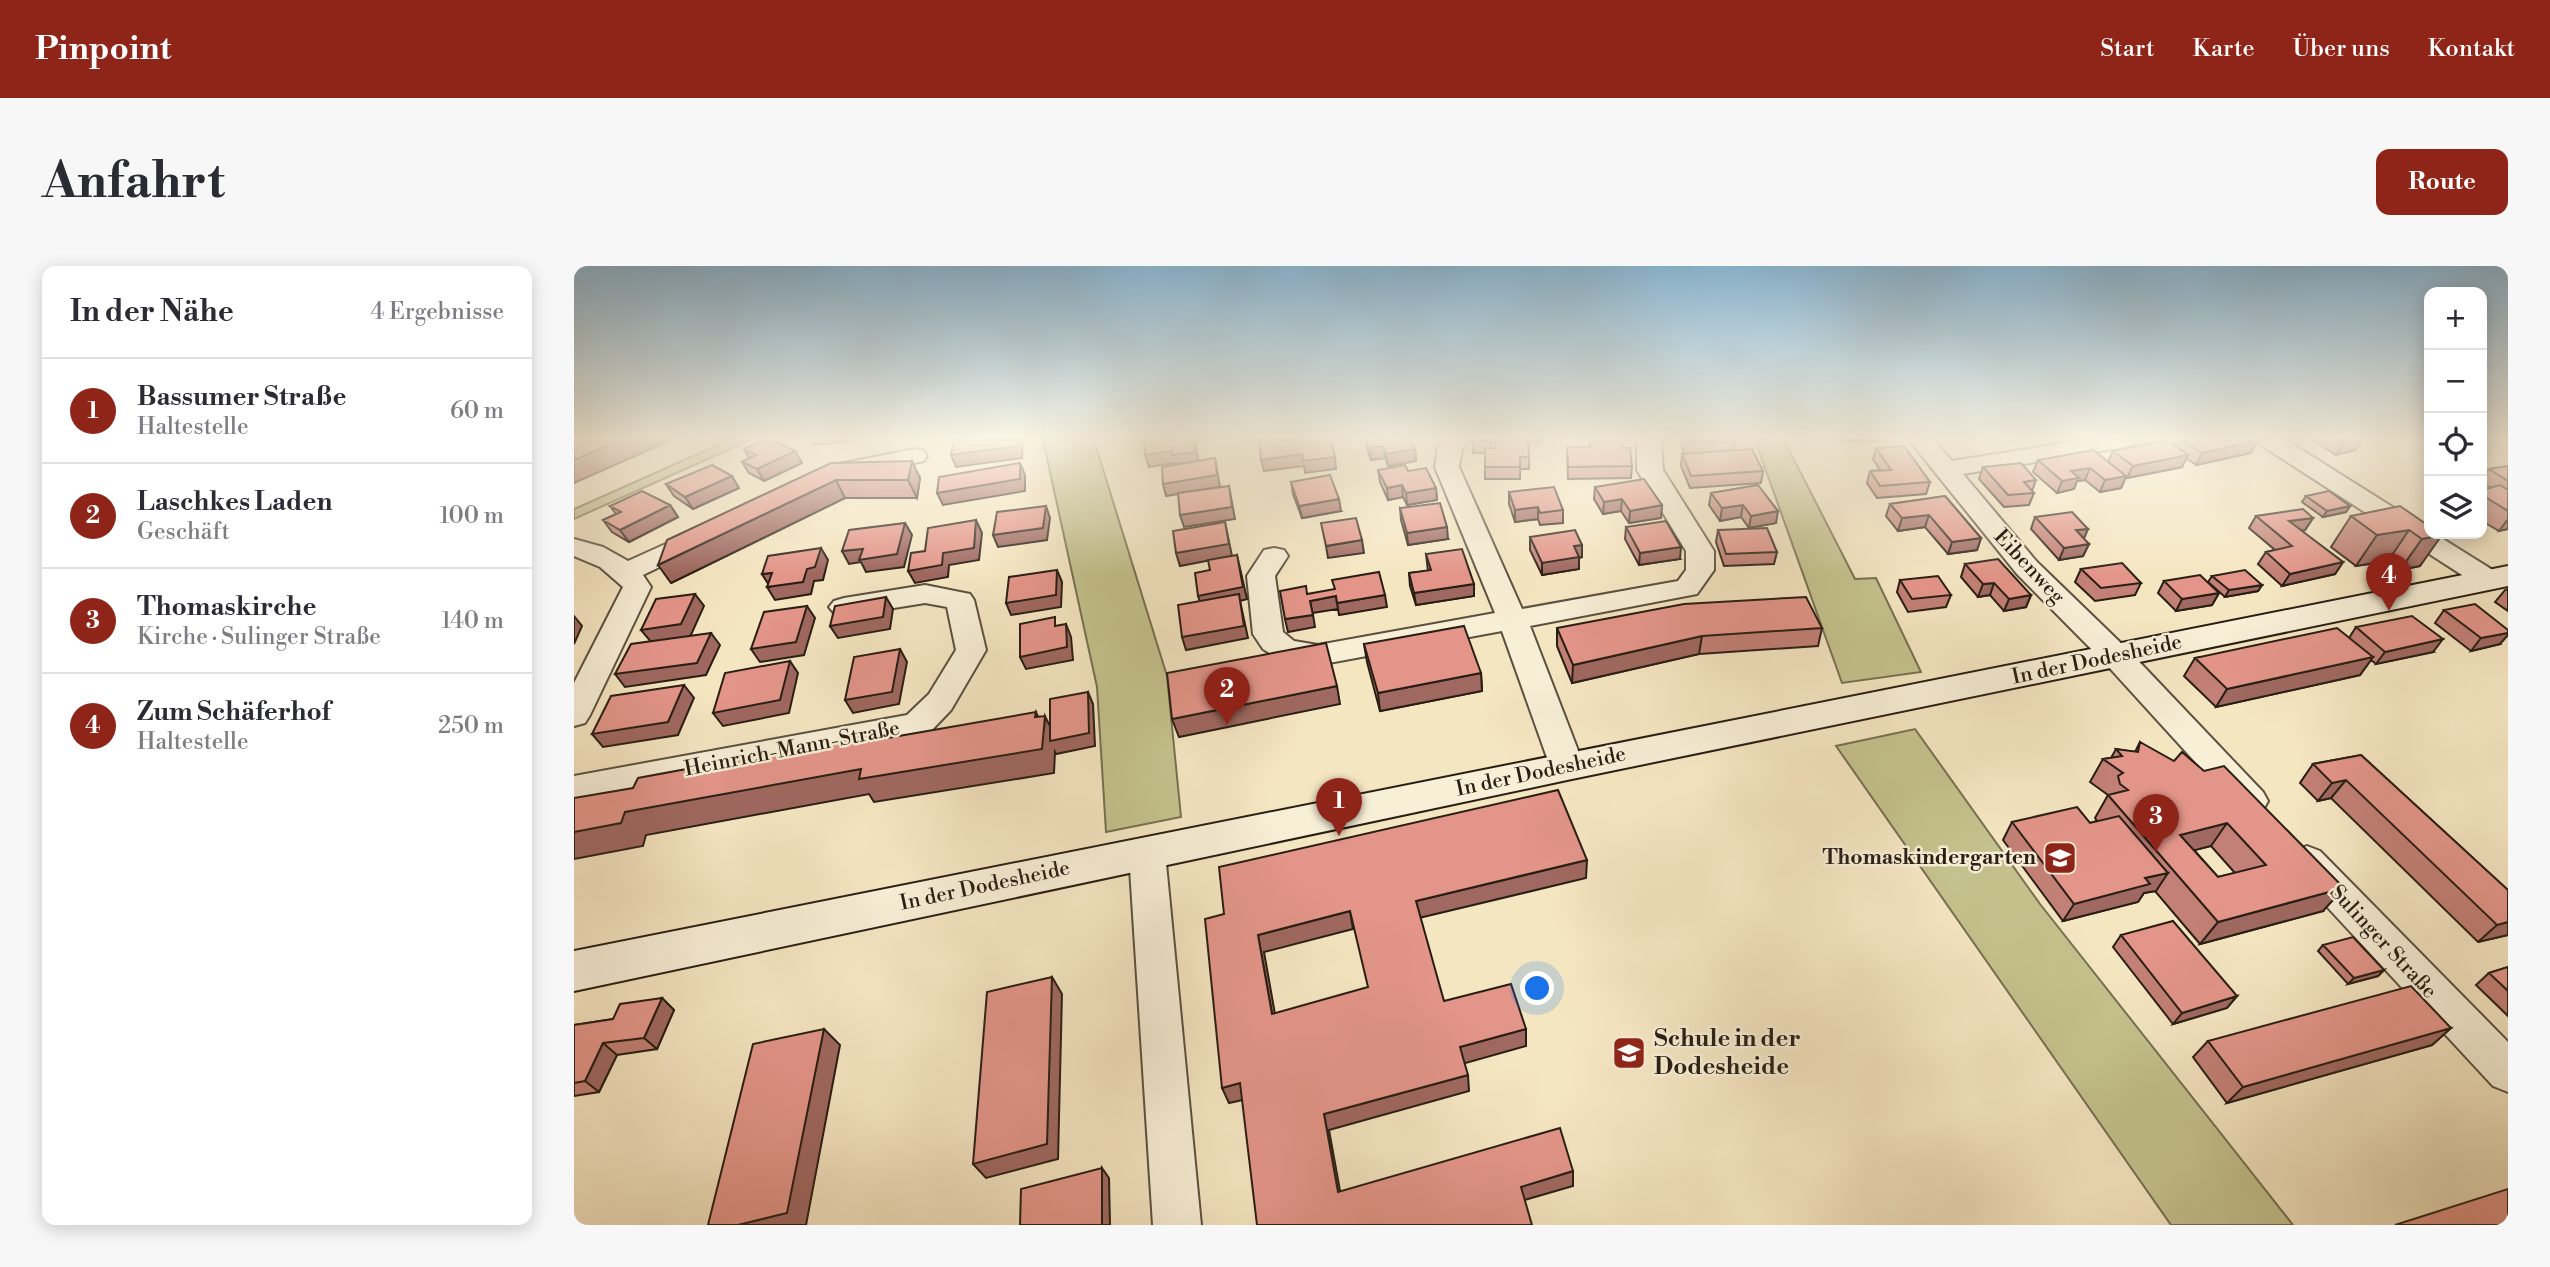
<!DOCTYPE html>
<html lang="de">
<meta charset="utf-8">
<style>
:root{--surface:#fff;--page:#f7f7f7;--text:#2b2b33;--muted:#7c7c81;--line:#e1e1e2;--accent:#8f2418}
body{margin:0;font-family:"Libre Bodoni",serif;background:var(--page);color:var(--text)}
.controls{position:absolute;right:21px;top:21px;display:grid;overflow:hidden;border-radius:14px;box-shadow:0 4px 18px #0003}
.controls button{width:63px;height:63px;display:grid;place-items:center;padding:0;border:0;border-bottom:2px solid var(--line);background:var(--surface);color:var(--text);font:35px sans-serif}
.you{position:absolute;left:964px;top:723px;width:24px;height:24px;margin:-18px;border:5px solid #fff;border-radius:50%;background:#1a73e8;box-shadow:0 0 0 10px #1a73e833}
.badge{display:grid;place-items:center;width:46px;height:46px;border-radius:50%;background:var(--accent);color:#fff;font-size:23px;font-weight:700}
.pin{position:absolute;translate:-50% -58px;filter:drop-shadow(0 2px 4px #0008)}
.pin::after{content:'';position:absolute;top:37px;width:24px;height:21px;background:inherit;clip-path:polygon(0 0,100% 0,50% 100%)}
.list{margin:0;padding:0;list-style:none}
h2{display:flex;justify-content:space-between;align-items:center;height:91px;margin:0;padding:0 28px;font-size:30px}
h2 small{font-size:23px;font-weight:400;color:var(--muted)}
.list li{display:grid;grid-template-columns:46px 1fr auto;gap:21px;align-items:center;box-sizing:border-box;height:105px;padding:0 28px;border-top:2px solid var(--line)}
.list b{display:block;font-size:26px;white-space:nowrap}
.list p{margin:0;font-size:23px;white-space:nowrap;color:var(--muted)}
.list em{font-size:23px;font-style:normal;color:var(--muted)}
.icon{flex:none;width:38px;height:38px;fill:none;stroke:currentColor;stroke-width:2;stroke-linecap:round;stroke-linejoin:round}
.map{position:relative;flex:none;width:1934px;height:959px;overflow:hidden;border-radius:14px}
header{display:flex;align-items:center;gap:42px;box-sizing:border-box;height:98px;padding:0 35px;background:var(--accent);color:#fff}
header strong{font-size:33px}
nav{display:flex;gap:38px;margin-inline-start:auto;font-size:24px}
.intro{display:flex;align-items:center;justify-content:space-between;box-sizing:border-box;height:168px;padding:0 42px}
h1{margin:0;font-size:49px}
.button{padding:18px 32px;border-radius:14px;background:var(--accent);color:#fff;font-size:24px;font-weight:700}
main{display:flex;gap:42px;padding:0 42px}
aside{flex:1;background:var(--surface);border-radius:14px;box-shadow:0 4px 18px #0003}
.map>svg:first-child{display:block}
.green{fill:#c4c28e;stroke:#767051;stroke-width:2}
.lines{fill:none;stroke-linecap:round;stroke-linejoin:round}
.street-casing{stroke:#5c5040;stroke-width:4}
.secondary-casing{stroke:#291e14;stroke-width:4}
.street{fill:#f8efd7;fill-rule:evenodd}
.secondary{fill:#f8efd7;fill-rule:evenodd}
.wall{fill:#c38076;stroke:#291e14;stroke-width:2;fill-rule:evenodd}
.shaded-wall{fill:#9f6860;stroke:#291e14;stroke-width:2}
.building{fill:#e39589;stroke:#291e14;stroke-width:2;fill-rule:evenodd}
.labels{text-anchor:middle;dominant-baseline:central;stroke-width:5;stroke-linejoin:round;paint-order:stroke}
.street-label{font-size:21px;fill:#291e14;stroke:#f8efd7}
.poi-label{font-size:21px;font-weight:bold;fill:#291e14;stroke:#f8efd7;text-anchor:end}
.near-poi-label{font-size:24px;font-weight:bold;fill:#291e14;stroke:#f8efd7;text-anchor:start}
</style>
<header>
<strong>Pinpoint</strong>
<nav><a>Start</a><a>Karte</a><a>Über uns</a><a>Kontakt</a></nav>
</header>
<div class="intro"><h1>Anfahrt</h1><a class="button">Route</a></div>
<main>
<aside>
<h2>In der Nähe<small>4 Ergebnisse</small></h2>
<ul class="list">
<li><span class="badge">1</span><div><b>Bassumer Straße</b><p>Haltestelle</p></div><em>60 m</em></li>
<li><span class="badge">2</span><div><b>Laschkes Laden</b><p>Geschäft</p></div><em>100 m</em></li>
<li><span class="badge">3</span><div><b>Thomaskirche</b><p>Kirche · Sulinger Straße</p></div><em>140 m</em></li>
<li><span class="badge">4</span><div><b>Zum Schäferhof</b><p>Haltestelle</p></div><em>250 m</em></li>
</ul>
</aside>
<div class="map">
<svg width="1934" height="959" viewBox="0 0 1934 959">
<rect width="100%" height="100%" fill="#f5e6c2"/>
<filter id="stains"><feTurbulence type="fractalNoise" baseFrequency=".00286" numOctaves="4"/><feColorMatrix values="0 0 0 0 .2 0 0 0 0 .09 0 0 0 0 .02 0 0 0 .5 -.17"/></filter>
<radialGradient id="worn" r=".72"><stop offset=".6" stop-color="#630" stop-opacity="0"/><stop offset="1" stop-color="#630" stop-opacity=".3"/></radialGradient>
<!-- green -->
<path class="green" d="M155,174H176L0,253V243Z
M469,174H520L593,410L607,551L532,566L523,421Z
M1181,174H1210L1281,313L1302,312L1347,406L1268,417Z
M1341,463L1466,638L1719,959H1597L1262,480Z"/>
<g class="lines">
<defs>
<path id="street" d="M870,174H895L888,183L885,201L948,343L1104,315L1112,304V285L1063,204V174H1087L1089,204L1140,285V304L1123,328L956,360L1010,500L1005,509L993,512L981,509L976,500L928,365L744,399L724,397L699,389L689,383L679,368L673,310L690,284L700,282L710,284L714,290L701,310L709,366L720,375L744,379L921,347L861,201L864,181Z
M1335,174H1360L1378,195L1510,174H1563L1560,179L1551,181L1389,208L1463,296L1554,384L1689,526L1694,535L1689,544L1677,548L1665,544L1532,398L1443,308Z
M1684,174H1712L1855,264V268H1861L1925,308L1929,314L1925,320L1915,323L1905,320L1687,179Z
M341,183L350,185L353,190L350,195L264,213L255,210L251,205L255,200Z
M127,262L137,264L141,270L137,276L69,309L77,321L16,449L11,457L0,460V417L49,321L26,301L0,290V273L29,281L54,295Z
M351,319L396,328L400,334L412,384L377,444L355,467L0,536V510L333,449L355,428L382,384L373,341L351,337L270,350L260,347L255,341L260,335L270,332Z
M573,573L586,577L591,587L627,959H579L555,587L560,577Z
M1733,580L1746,585L1934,776V826L1919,820L1720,605L1715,595L1720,585Z"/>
<path id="secondary" d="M1934,300V320L993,514L0,725V685Z"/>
</defs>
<!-- street casing -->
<use href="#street" class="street-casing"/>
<!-- secondary casing -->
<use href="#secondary" class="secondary-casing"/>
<!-- street -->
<use href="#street" class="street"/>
<!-- secondary -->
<use href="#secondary" class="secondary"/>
</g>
<!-- wall -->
<path class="wall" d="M236,174H282L281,175L239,179Z
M792,174H837L841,183L842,195L814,200L811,192L797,194L793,183Z
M899,174H967V176H955V203H946V213H911V187H899ZM917,176H921V182H916Z
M1016,174L1049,182L1058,200L1057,212L994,213L993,181H1015Z
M1107,174H1160L1161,176L1160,184L1189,205L1187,217L1116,222L1107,200L1108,188H1110Z
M1266,174H1314V175L1268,176Z
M1603,174H1681L1677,187L1622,199L1612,192L1608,201L1553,212L1552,211L1547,222L1526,226L1511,214L1503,215L1500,223L1483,227L1459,206L1464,194L1534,196L1539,185L1600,179Z
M1738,174H1788L1781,184L1762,189Z
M1302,182L1356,216L1352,228L1303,232L1293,217L1296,205L1306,204L1299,193Z
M170,183L221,185L228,197L190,215L175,207L168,196L175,192Z
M257,197L346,212L343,232H271L97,317Z
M1934,200V263L1925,265L1908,255V224L1917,222L1908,216V213L1915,203Z
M1409,201L1462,214L1458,225L1460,227L1455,239L1430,241L1405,213Z
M804,204L834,205L862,222L863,234L833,239L829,231L814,234L806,216Z
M717,216L767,245L728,252L719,228Z
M92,218L165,222L119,243L100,230Z
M1184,219L1202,257L1175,262L1167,251L1146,255L1135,239L1137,227Z
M1021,221L1088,239L1087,252L1055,257L1047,245L1029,248L1020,233Z
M935,226L989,244V257L966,259L964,253L941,256L935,238Z
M1371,230L1407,272L1403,284L1374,288L1351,261L1324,265L1312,250L1316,238Z
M1732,230L1776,240L1772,246L1749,251L1728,236Z
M96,239L104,251L55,276L38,266L29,254L42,248L36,240Z
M826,242L874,273L834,279L827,254Z
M1682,250L1739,252L1731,264L1727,265L1769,296L1761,308L1708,320L1684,298L1692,286L1701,284L1675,262Z
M1777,250L1855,260L1846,300L1826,304L1814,295L1782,300L1757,281Z
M1461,251L1510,273L1515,278L1509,290L1485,294L1457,263Z
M1052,261L1106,293L1065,299L1051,273Z
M1144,264L1203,286L1200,298L1150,300L1142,276Z
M956,271L1008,279V291L1005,292V303L968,309L956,284Z
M852,288L900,318V330L842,339L836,320L835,307L854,305Z
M1391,298L1457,329L1452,341L1430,345L1416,329L1404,331L1387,311Z
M1507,303L1567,317L1561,329L1521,335L1501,316Z
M1638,310L1688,319L1684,325L1651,331L1634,316Z
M1326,314L1377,329L1372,341L1334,346L1323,326Z
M1590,315L1645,327L1638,339L1602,345L1584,327Z
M1934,323V345L1921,336L1931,324Z
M1870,344L1926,378L1897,385L1861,357Z
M1782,361L1859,386L1802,398L1797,394L1786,409L1642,441L1610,410L1621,392L1775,372Z
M983,362H1248L1244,380L1125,388L998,417L983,380Z
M790,378L907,407L908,425L806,445L793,396Z
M1566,476L1749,645L1626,678L1581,625L1570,627L1564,636L1489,655L1429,574L1438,556L1516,557L1523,555L1521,552L1534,529L1516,516L1529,493L1537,492L1542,483L1561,486ZM1637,580L1661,607L1644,611L1620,584Z
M1787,489L1934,624V669L1904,676L1757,532L1744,535L1726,517L1739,498Z
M1547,669L1663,730L1653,742L1599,758L1539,681Z
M1749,679L1810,704L1804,710L1774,718L1744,685Z
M1934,701V750L1902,719L1915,707Z
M88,732L100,744L83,783L43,789L25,826L0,830V759L39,753Z
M1877,762L1858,779L1653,837L1619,791L1634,775Z"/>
<!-- shaded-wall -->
<path class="shaded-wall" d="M46,174H97L0,217V194Z
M444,174H449V176L448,192L382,201L377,189Z
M612,174H633L621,175L625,198L602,201L600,197L575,201L571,189Z
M1784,174H1788L1781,184L1762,189L1769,177Z
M1684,175L1677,187L1622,199L1628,187Z
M809,180L811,192L797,194L796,182Z
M841,183L842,195L814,200L812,188Z
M221,185L228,197L190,215L183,203Z
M728,188L761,191L762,203L731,207L730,200L690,205L687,194Z
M1614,189L1608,201L1553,212L1559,200Z
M641,192L646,221L592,230L589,218Z
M338,195L346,212L343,232L334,214Z
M446,197L451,209V225L369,239L363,227Z
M1516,202L1511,214L1503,215L1500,223L1483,227L1488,215L1497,205Z
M158,210L165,222L119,243L111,231Z
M1552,210L1547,222L1526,226L1531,214Z
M262,214L271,232L97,317L84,299Z
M828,219L829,231L814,234L813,222Z
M655,220L661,253L610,261L606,249Z
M862,222L863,234L833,239L832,227Z
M765,233L767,245L728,252L725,240Z
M1048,233L1047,245L1029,248L1030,236Z
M96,239L104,251L55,276L46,264Z
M1088,239L1087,252L1055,257L1056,245Z
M1169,239L1167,251L1146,255L1148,242Z
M472,240L476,252L473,274L424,281L419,269Z
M1776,240L1772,246L1749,251L1753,245Z
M964,241V253L941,256V244Z
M1204,245L1202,257L1175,262L1177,250Z
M1355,249L1351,261L1324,265L1328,252Z
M1739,252L1731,264L1708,267L1715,255Z
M1934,253V263L1925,265Z
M402,254L408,267L405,294L375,299L374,311L341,317L334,305L369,287Z
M651,256L658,290L606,300L602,287Z
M331,257L338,269L330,301L292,306L287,296L275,298L268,285Z
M873,261L874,273L834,279L833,267Z
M1514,263L1509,275L1502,264Z
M1835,264L1814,295L1782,300L1803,269Z
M1868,269L1846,300L1826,304L1848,273Z
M1407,272L1403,284L1374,288L1378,276Z
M788,274L790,287L754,292L752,280Z
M1515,278L1509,290L1485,294L1490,282Z
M1008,279V291L1005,292V303L968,309V297L1000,280Z
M1107,281L1106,293L1065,299L1066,287Z
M247,282L254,294L249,314L240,315L237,328L201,334L193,321H196L188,308L233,303Z
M663,289L673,333L666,335L674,372L612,384L608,371L628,342L624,330Z
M1769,296L1761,308L1708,320L1716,308Z
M483,304L488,316L487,341L437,349L432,337Z
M1420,317L1416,329L1404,331L1409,318Z
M900,318V330L842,339L840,327Z
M1688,319L1684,325L1651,331L1655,324Z
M1645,327L1638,339L1602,345L1608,333Z
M121,328L130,340L116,371L77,376L67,364Z
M811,329L813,341L765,349L763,337Z
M1457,329L1452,341L1430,345L1435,333Z
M762,330L764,343L738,347L736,335Z
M312,331L319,343L316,363L264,372L256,360Z
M233,340L241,352L230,389L186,396L177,383Z
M739,349L741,361L714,366L711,353Z
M0,350L8,360L0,378Z
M492,358L497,371L499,394L452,403L446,391Z
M137,367L146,379L132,409L51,421L41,408Z
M1934,367V369L1926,378L1897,385L1907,372Z
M1128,370L1125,388L998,417L999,399Z
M1869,373L1859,386L1802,398L1811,386Z
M326,383L333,396L325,438L279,447L271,434Z
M1799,391L1786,409L1642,441L1653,423Z
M216,395L224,407L215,447L149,460L139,447Z
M907,407L908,425L806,445L804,427Z
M110,419L120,432L104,469L29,481L18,468Z
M763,420L766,438L605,471L598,453Z
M514,426L519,438L521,480L482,488L481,486L480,507L300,536L295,528L72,569L69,580L0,593V566L51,546L461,451L462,446L470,464L471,450L482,473Z
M1772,514L1757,532L1744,535L1758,517Z
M1653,557L1637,580L1591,592L1606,569Z
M1013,594L1012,612L845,652L842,635Z
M1594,607L1582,625L1570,627L1564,636L1489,655L1500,638L1571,612Z
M1770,622L1749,645L1626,678L1644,656Z
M776,645L779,663L690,686L704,765L698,748L684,669Z
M1934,656V669L1904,676L1923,659Z
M1810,704L1804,710L1774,718L1780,712Z
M478,711L488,728L484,893L412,912L399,898Z
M1663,730L1653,742L1599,758L1608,747Z
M88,732L100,744L83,783L70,772Z
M1877,762L1858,779L1653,837L1669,821Z
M250,763L266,779L232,959H164Z
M952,763V780L888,798L886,781Z
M29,777L43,789L25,826L11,815Z
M894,809L895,825L755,864L769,941L764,926L750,848Z
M666,817L673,833L655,837L648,822Z
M528,902L535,912L536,959H528Z
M999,905V920L947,935V921Z"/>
<!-- building -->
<path class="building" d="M0,174H46L0,194Z
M189,174H198L221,185L183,203L168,196L182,189L170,183Z
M380,174H444V180L377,189Z
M570,174H620L621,186L598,189V185L571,189Z
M685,174H757L761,191L729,195L728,188L687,194Z
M792,174H837L841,183L812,188L809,180L796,182Z
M899,174H916V175H899Z
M921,174H954L955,191H946V201H911V182H921Z
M1016,174H1047L1049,182H1056L1058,200L994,201L993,181H1016Z
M1111,174H1160L1161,176L1112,177Z
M1593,174L1614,189L1559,200L1539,185Z
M1608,174H1681L1684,175L1628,187Z
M1764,174H1784L1769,177Z
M1330,180L1356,216L1306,220L1296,205L1317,204L1302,182Z
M1178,183L1189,205L1117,210L1108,188Z
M1519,184L1552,210L1531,214L1516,202L1497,205L1505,212L1488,215L1464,194Z
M641,192L643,209L589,218L588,201Z
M338,195L334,214H262L84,299L93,274L257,197Z
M446,197V213L363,227L365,211Z
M1447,197L1462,214L1450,216L1460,227L1434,229L1409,201Z
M138,199L158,210L111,231L92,218Z
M831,199L834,205L852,202L862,222L832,227L828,219L813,222L804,204Z
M1934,200V215L1915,203Z
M756,209L765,233L725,240L717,216Z
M1070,213L1088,239L1056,245L1048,233L1030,236L1021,221Z
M1184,219L1204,245L1177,250L1169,239L1148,242L1137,227Z
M1926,219L1934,224V245L1908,229V224Z
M655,220L658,241L606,249L604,227Z
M980,221L989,244L966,247L964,241L941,244L935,226Z
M68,225L96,239L46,264L29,254L47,246L36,240Z
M1755,225L1776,240L1753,245L1732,230Z
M1371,230L1407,272L1378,276L1355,249L1328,252L1316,238Z
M866,237L873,261L833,267L826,242Z
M472,240L469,262L419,269L423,246Z
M1826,240L1855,260V268H1866L1868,269L1848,273L1835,264L1803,269L1777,250Z
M1729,243L1739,252L1715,255L1769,296L1716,308L1692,286L1718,280L1682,250Z
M1498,246L1514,263L1502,264L1515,278L1490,282L1461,251Z
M782,252L788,274L752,280L747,257Z
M402,254L400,282L369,287L368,299L334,305L337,287L351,285L354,262Z
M1092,255L1107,281L1066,287L1052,261Z
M651,256L655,278L602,287L599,265Z
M331,257L323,288L285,294L289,283L268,285L275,264Z
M1193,262L1203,286L1152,288L1144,264Z
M1001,264L1008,279L1000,280L1005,291L968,297L956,271Z
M247,282L241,301L233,303L229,316L193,321L198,307L188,308L194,290Z
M888,283L900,318L840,327L835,307L857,304L852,288Z
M663,289L669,321L624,330L621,307L636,304L634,294Z
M1424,293L1457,329L1435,333L1420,317L1409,318L1391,298Z
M1548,297L1567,317L1527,322L1507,303Z
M483,304L482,329L432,337L435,311Z
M1671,304L1688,319L1655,324L1638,310Z
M805,306L811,329L763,337L762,330L736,335L739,349L711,353L706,325L732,320L733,328L761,323L758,314Z
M1626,309L1645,327L1608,333L1590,315Z
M1364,310L1377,329L1338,333L1326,314Z
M121,328L107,358L67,364L82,333Z
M665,328L670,360L608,371L604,339Z
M312,331L309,351L256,360L261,340Z
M1232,331L1248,362L1128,370L999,399L983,362L1110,338Z
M1901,338L1934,364V367L1907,372L1870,344Z
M233,340L222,376L177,383L190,346Z
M1838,350L1869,373L1811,386L1782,361Z
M481,351V360L492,358L493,381L446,391V358Z
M890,360L907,407L804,427L790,378Z
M1763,362L1799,391L1653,423L1621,392Z
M137,367L123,397L41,408L57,378Z
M752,377L763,420L598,453L593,407Z
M326,383L318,426L271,434L280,391Z
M216,395L206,434L139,447L151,407Z
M110,419L94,456L18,468L37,430Z
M514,426L515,467L476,475V433Z
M462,446L461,451L471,450L468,483L285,513L287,503L51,546L47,557L0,566V532L59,522L64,512L296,469V475Z
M1566,476L1600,495L1608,486L1630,505L1650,500L1770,622L1644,656L1534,529L1554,524L1546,518L1544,510L1549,507L1529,493L1548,490L1542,483L1564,486ZM1653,557L1692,599L1644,611L1606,569Z
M1787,489L1934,624V656L1923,659L1772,514L1758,517L1739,498Z
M984,524L1013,594L842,635L870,735L937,718L952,763L886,781L894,809L750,848L764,926L986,862L999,905L947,921L958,959H683L666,817L648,822L631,653L650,648L645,601ZM776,645L794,721L698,748L684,669Z
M1503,541L1516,557L1545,550L1594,607L1571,612L1576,618L1500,638L1438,556Z
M1599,655L1663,730L1608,747L1547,669Z
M1779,671L1810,704L1780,712L1749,679Z
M1934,701V725L1915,707Z
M478,711L473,878L399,898L413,726Z
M1837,720L1877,762L1669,821L1634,775Z
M88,732L70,772L29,777L11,815L0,817V759L39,753L46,738Z
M250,763L213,947L164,959H134L179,778Z
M528,902V959H446L447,923Z
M1934,923V959H1821Z"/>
<!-- sky -->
<linearGradient id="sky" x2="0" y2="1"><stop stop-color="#8bb8d6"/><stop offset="0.56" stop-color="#faf4e4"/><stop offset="1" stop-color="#faf4e4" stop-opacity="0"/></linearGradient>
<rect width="1934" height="308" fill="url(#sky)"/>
<!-- icons -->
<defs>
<symbol id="school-square" viewBox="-11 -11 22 22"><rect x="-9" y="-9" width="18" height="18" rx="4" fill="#8f2418" stroke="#f8efd7"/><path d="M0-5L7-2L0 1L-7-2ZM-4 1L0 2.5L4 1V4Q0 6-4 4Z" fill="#fff"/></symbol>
</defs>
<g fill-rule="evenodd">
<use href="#school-square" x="1467" y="573" width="38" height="38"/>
<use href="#school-square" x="1036" y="768" width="38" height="38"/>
</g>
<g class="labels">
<!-- street labels -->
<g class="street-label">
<text transform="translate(1455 301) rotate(47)">Eibenweg</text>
<text transform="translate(1523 394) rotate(-12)">In der Dodesheide</text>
<text transform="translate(218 483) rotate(-11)">Heinrich-Mann-Straße</text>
<text transform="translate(967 506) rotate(-12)">In der Dodesheide</text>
<text transform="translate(411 620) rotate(-12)">In der Dodesheide</text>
<text transform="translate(1809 676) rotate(47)">Sulinger Straße</text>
</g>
<!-- poi labels -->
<g class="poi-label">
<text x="1462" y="592">Thomaskindergarten</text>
</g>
<!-- near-poi labels -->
<g class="near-poi-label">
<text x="1080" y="773">Schule in der<tspan x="1080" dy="28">Dodesheide</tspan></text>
</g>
</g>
<rect width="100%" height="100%" filter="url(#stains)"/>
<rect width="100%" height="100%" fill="url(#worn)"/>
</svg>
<div class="controls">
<button>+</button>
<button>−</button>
<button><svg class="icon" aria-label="locate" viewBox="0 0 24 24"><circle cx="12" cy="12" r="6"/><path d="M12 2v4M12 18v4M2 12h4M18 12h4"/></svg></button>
<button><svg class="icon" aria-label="layers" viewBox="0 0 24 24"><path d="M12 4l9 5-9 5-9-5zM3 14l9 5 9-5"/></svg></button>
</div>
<div class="you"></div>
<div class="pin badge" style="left:765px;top:570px">1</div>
<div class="pin badge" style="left:653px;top:459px">2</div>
<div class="pin badge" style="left:1582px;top:586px">3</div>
<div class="pin badge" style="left:1815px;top:345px">4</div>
</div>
</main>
